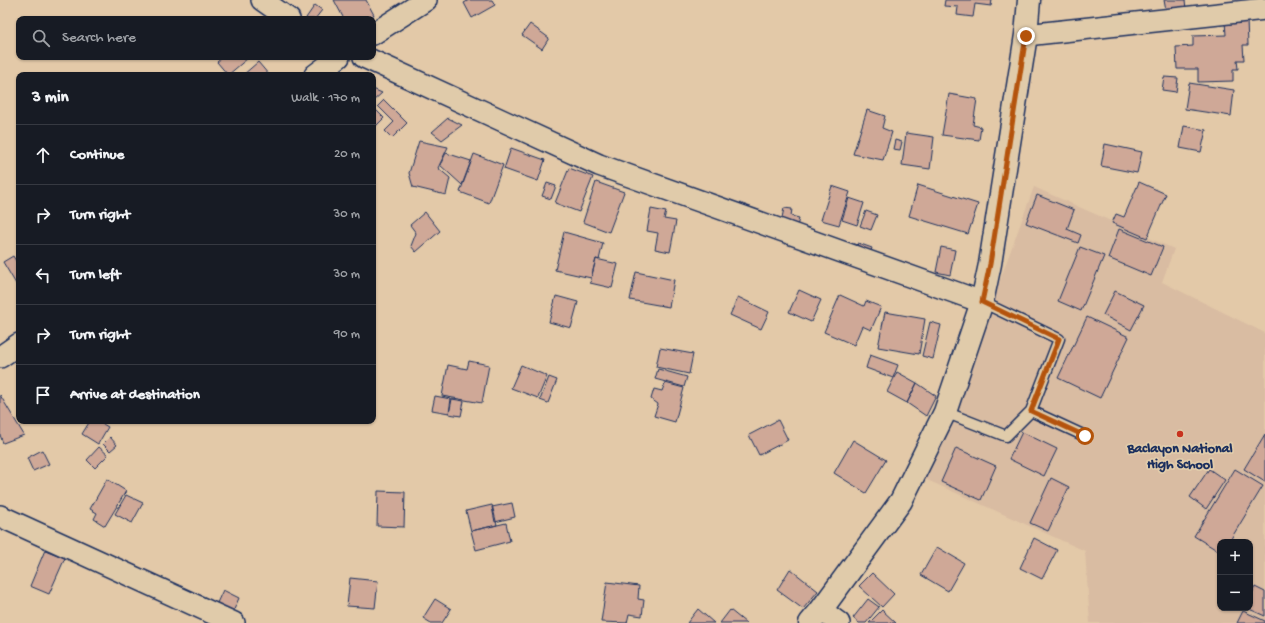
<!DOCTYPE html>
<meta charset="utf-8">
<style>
:root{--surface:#171b24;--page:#20242c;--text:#f1f3f6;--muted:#9ea1a6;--line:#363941}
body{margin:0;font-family:"Gochi Hand",sans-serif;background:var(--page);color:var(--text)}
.controls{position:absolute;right:12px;bottom:12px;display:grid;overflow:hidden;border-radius:8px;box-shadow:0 1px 3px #0004}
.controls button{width:36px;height:36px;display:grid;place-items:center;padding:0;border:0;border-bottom:1px solid var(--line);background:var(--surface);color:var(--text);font:20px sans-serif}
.stop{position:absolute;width:12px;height:12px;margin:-9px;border:3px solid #b45309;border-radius:50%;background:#fff}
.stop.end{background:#b45309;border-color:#fff;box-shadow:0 1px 4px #0008}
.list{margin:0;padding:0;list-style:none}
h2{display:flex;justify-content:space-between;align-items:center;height:52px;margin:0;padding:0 16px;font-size:17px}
h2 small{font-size:13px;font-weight:400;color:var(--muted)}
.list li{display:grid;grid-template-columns:26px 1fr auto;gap:12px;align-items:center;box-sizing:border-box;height:60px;padding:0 16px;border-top:1px solid var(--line)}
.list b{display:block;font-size:15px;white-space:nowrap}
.list em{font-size:13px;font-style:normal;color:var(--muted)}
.icon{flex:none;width:22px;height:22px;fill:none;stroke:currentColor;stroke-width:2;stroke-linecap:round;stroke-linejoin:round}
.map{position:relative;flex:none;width:1265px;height:623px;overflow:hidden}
.search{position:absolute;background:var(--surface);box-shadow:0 1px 3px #0004;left:16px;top:16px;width:360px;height:44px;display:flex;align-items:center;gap:10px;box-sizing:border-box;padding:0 14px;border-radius:8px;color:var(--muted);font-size:15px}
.panel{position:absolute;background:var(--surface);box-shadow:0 1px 3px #0004;left:16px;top:72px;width:360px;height:352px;border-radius:8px}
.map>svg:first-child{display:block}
.built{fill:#d9bca2;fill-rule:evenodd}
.building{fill:#cfa897;stroke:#1b2f5e}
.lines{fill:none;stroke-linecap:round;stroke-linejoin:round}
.service-casing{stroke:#1b2f5e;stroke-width:13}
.minor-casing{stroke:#1b2f5e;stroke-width:24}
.secondary-casing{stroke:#1b2f5e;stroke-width:25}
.service{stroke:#e0cbaa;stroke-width:10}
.minor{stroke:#e0cbaa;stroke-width:21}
.secondary{stroke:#e0cbaa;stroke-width:22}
.route{stroke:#b45309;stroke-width:5}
.poi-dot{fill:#c8321e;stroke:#e0cbaa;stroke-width:1.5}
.labels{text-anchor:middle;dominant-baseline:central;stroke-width:3.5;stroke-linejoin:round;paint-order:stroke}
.poi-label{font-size:14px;font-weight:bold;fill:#1b2f5e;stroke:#e0cbaa}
</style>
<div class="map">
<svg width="1265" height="623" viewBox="0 0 1265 623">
<rect width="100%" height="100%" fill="#e3c9a8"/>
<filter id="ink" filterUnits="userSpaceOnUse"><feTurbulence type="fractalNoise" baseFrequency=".025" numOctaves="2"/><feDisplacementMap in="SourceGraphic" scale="8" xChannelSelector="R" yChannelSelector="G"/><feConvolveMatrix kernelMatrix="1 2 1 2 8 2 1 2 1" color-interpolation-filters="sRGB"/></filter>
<g filter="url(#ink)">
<!-- built -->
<path class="built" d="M1034,187L1174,249L1162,282L1265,333V623H1090L1085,551L925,479L938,449ZM1220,542H1250V608H1220Z"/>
<!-- building -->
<path class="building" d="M334,0H366L374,15L367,19H344Z
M469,0H492L495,5L472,18L464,3Z
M945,0H992L991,6L975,4L973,17L957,15L958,7L944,6Z
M1164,0H1185L1186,9L1166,11Z
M315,5L322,10L315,19H307L306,18Z
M1247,20L1248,45H1243L1244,60H1237L1238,69H1233V81L1198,82V69H1177L1176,47L1193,46V36L1226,35L1225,21Z
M530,24L549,38L542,49L522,35Z
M223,57H247L248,58L228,75L217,62Z
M258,62L269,75H243Z
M1164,77L1178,78L1176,92L1162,90Z
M1189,83L1234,90L1231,116L1185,109Z
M373,89L382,93L373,101Z
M949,94L977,99L973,125L981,127L979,140L942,135Z
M384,100L407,123L392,138L385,131L394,122L378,106Z
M373,107L384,118L373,129Z
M867,110L885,116L882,128L892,132L883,160L853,154Z
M448,118L462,125L442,140L432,132Z
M1184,126L1206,130L1201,152L1180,148Z
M906,133L934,137L930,169L902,165Z
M895,140L902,142L900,150L893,149Z
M419,141L448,147L438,168L450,178L446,195L413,187L409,173Z
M1105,144L1142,152L1137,173L1101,166Z
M511,148L545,160L538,181L504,169Z
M446,153L471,161L462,185L440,165Z
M474,154L503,165L489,203L460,192Z
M569,168L593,177L579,212L555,203Z
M596,182L624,192L609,232L583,222Z
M1139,182L1166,194L1147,238L1112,223L1116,214L1124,217Z
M547,183L556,186L551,199L542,196Z
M918,185L978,204L968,234L909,216Z
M832,186L850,192L839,225L821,220Z
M1037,195L1074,210L1067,229L1081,235L1078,243L1026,223Z
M849,198L864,203L857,225L842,220Z
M784,208L792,209L791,216L799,218L797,227L781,223Z
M651,209L666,212L664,219L676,221L670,252L655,249L658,233L647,231Z
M866,211L877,215L871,230L860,226Z
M425,212L440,231L416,252L411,246L416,233L410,225Z
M1119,229L1163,247L1151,276L1108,258Z
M564,232L603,243L599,260L596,259L591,278L555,270Z
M858,243L872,248L868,259L854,255Z
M941,247L955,250L950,275L936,272Z
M1080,247L1104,256L1081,311L1058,301Z
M13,256L19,266V289L3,262Z
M596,259L618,264L612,288L590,283Z
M636,272L674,280L669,307L630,300Z
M799,290L821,300L811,322L789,312Z
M1115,291L1144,305L1131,330L1103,315Z
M840,295L864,306L866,301L881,307L871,330L862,326L854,345L824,332Z
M556,296L578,302L571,328L549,322Z
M738,297L769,312L761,329L730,315Z
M885,312L925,319L919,354L878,347Z
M1087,317L1129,337L1100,398L1058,378Z
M930,322L941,325L933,359L922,356Z
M660,348L693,354L689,374L656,367Z
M870,355L898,365L893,378L866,368Z
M469,361L489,365L482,403L442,396L448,365L467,369Z
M521,365L547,376L538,398L511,388Z
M658,369L687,377L684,387L655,379Z
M897,372L917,383L907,403L887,392Z
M549,377L557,380L548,403L540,400Z
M665,383L684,388L675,422L654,416L658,404L651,399L654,389L662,391Z
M917,383L936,396L926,416L907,403Z
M0,395L24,435L3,443L0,435Z
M435,396L451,399L449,413L432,410Z
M452,399L464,401L461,416L449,414Z
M778,420L788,440L759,455L749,435Z
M90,421H98L108,427L98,444L82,434Z
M1022,432L1057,449L1044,476L1009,459Z
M1265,434V482L1244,469Z
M110,437L117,445L110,451L103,444Z
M853,440L886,460L866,493L834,473Z
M99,447L108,455L95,468L87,460Z
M956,448L996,466L981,500L941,482Z
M42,450L49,464L33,471L27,458Z
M1209,469L1225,480L1206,509L1190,497Z
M1235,469L1263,486L1229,542H1220V552L1194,536Z
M1051,478L1069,487L1048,531L1030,523Z
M107,479L126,491L105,526L94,519L97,513L90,509Z
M378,491L405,492L404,527L377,526Z
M126,495L143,503L132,523L115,514Z
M512,503L515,517L495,522L492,507Z
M492,505L497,525L471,531L466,511Z
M506,523L510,541L476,550L471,531Z
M1034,538L1057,550L1042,579L1020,568Z
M937,547L964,563L948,591L921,575Z
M45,550L65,558L49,594L30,586Z
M790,569L818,591L803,609L777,590Z
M872,573L894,594L882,607L859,586Z
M350,578L378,581L375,608L347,606Z
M607,582L639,586L638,599L644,600L642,616L629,614L627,623L601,622Z
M1255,587L1265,592V616L1247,608H1250V598Z
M223,590L239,598L233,612L216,605Z
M435,599L451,609L442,623H431L423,618Z
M868,599L879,607L866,623H859L853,618Z
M698,609L714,623H687Z
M730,610L746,623H720Z
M882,610L896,623H869Z
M1243,611L1265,621V623H1237Z"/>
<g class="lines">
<defs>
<path id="service" d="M982,302L1059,339L1031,411L1085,436
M945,412L1006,436L1031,411"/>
<path id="minor" d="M262,0L289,19
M373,34L426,0
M1026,35L1265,9
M364,57L599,165L982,302
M315,75L339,57
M0,357L19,344
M0,516L234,623
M821,610L839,623"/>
<path id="secondary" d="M810,623L821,610L901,501L945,412L982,302L990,264L1026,35L1029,0"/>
</defs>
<!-- service casing -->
<use href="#service" class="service-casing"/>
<!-- minor casing -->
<use href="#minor" class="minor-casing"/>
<!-- secondary casing -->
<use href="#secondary" class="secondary-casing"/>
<!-- service -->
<use href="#service" class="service"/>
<!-- minor -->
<use href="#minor" class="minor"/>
<!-- secondary -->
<use href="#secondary" class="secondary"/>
</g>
</g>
<g class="lines" filter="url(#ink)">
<!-- route -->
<path class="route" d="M1026,36L990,264L982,302L1059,339L1031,411L1085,436"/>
</g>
<!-- markers -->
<circle class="poi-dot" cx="1180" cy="434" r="4"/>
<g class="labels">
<!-- poi labels -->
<g class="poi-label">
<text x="1180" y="449">Baclayon National<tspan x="1180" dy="16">High School</tspan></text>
</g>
</g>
</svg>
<div class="controls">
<button>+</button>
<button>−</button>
</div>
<div class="stop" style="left:1085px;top:436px"></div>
<div class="stop end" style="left:1026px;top:36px"></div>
<div class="search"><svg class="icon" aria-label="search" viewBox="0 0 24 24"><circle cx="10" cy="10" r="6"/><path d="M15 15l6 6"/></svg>Search here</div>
<section class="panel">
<h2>3 min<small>Walk · 170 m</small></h2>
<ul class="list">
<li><svg class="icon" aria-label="ahead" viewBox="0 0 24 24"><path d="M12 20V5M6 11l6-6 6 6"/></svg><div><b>Continue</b></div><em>20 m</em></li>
<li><svg class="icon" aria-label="right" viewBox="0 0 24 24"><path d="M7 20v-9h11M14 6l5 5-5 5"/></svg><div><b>Turn right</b></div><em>30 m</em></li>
<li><svg class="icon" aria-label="left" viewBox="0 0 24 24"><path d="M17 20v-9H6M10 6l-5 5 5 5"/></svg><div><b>Turn left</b></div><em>30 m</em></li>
<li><svg class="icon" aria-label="right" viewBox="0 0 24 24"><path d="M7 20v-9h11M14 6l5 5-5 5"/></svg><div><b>Turn right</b></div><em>90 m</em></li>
<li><svg class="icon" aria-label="arrive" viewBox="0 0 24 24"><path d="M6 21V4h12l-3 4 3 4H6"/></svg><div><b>Arrive at destination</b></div></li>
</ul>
</section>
</div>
